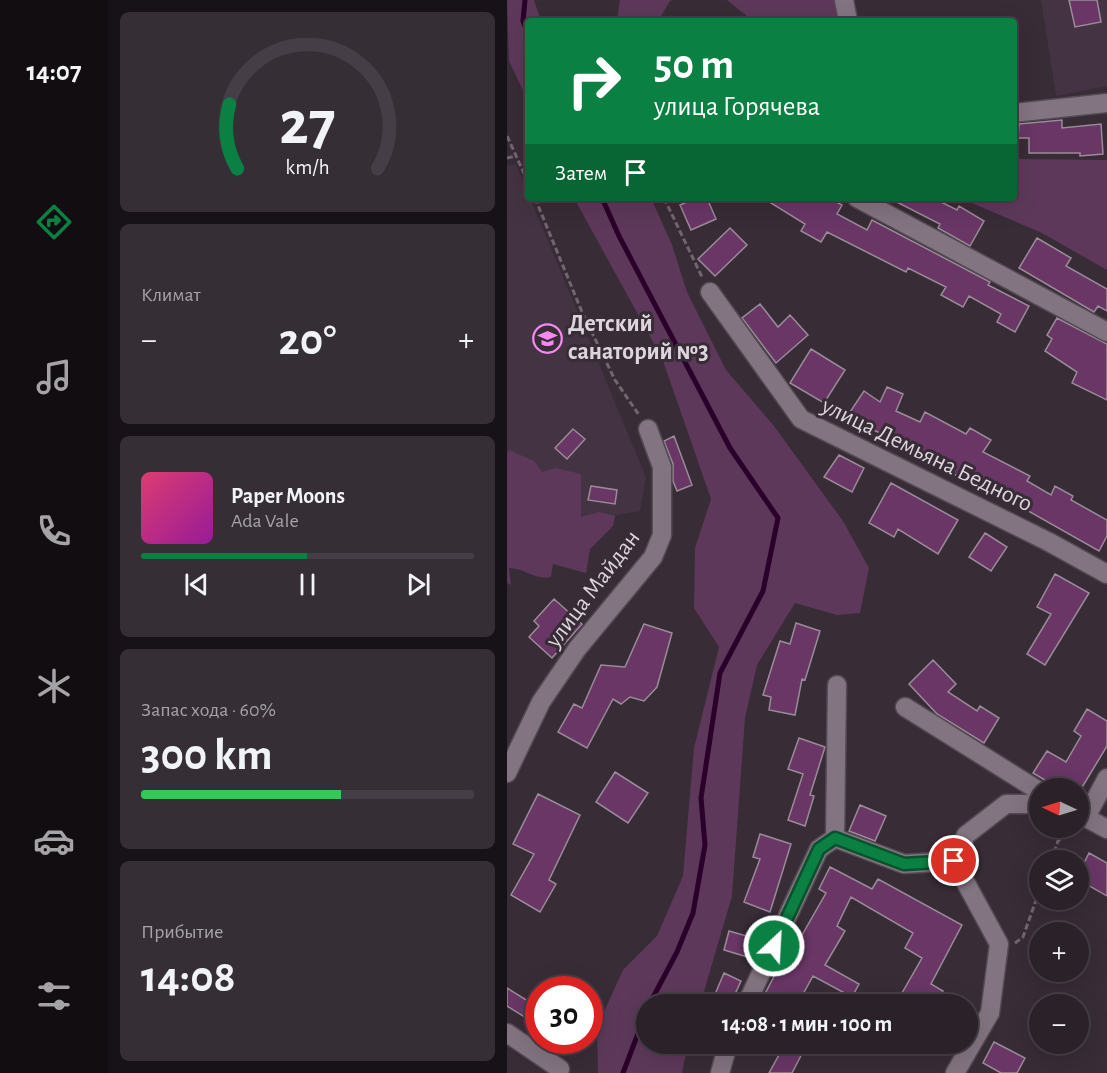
<!DOCTYPE html>
<html lang="ru">
<meta charset="utf-8">
<style>
:root{--surface:#2a2129;--page:#362e35;--text:#f1f3f6;--muted:#a5a3a8;--line:#463e46;--accent:#0b8043}
body{margin:0;font-family:"Alegreya Sans",sans-serif;background:var(--page);color:var(--text);height:100vh;display:flex;flex-direction:column;font-size:22px;white-space:nowrap}
*{box-sizing:border-box;margin:0}
p{font-size:20px;color:var(--muted)}
.icon{flex:none;width:33px;height:33px;fill:none;stroke:currentColor;stroke-width:2;stroke-linecap:round;stroke-linejoin:round}
.map{position:relative;flex:1;overflow:hidden}
.details{display:flex;flex-direction:column;gap:12px;padding:12px;background:#171217;width:399px}
.details>*{flex:none}
.hud{position:absolute;left:18px;top:18px;width:492px;height:183px;border-radius:6px;box-shadow:0 6px 24px #0002,0 0 0 2px var(--line);background:#0b8043;color:#fff;overflow:hidden}
.needle{width:39px;rotate:274deg}
.controls{position:absolute;left:522px;top:778px;display:grid;gap:12px}
.controls a{display:grid;place-items:center;width:60px;height:60px;border-radius:50%;background:var(--surface);box-shadow:0 6px 24px #0002,0 0 0 2px var(--line);font-size:30px}
.speed{position:absolute;left:18px;top:976px;display:flex;gap:12px;font-size:30px;font-weight:700;text-align:center}
.speed>*{display:grid;place-content:center;width:78px;height:78px;border-radius:50%;background:var(--surface);box-shadow:0 6px 24px #0002,0 0 0 2px var(--line);line-height:1}
.speed .limit{border:9px solid #d22;background:#fff;color:#111}
.pin{position:absolute;display:grid;place-items:center;width:51px;height:51px;color:#fff;margin:-26px;border:3px solid #fff;border-radius:50%;box-shadow:0 2px 6px #0007}
.me{position:absolute;width:66px;margin:-33px;rotate:25deg;stroke-linejoin:round;filter:drop-shadow(0 0 4px #0008)}
.turn{display:flex;align-items:center;gap:21px;height:126px;padding:0 30px;font-size:27px}
.turn .icon{width:78px;height:78px;stroke-width:2.5}
.turn b{display:block;font-size:42px;line-height:51px}
.then{display:flex;align-items:center;height:57px;padding:0 30px;background:#0003;gap:12px;font-size:22px}
.big{font-size:45px;font-weight:700;line-height:1.1}
.details .tile{flex:1;display:flex;flex-direction:column;justify-content:center;gap:9px;min-width:0;padding:0 21px;border-radius:9px;background:var(--page)}
.details .dial{align-items:center;gap:0}
.dial svg{height:156px;overflow:visible;fill:none;stroke:var(--line);stroke-width:7;stroke-linecap:round;text-anchor:middle}
.dial text{fill:var(--text);stroke:none}
.song{display:flex;align-items:center;gap:18px}
.cover{width:72px;height:72px;border-radius:9px;background:linear-gradient(135deg,hsl(340 70% 55%),hsl(300 70% 35%))}
.played{height:6px;border-radius:3px;background:linear-gradient(90deg,var(--accent) 50%,var(--line) 50%)}
.keys{display:flex;justify-content:space-around;direction:ltr}
.heat{display:flex;justify-content:space-between;align-items:center;font-size:33px;direction:ltr}
.charge{height:9px;border-radius:4px;background:linear-gradient(90deg,#34c759 60%,var(--line) 0)}
.trip{position:absolute;left:129px;top:994px;width:342px;height:60px;border-radius:30px;background:var(--surface);box-shadow:0 6px 24px #0002,0 0 0 2px var(--line);font-weight:700;line-height:60px;text-align:center}
main{display:flex;flex:1;min-height:0}
.tabs{display:flex;flex-direction:column;width:108px;justify-content:space-around;align-items:center;background:#110d10;color:var(--muted)}
.tabs .icon{width:42px;height:42px}
.tabs .active{color:var(--accent)}
.tabs b{font-size:27px;color:var(--text)}
.map>svg:first-child{display:block}
</style>
<main>
<nav class="tabs">
<b>14:07</b>
<svg class="icon active" aria-label="directions" viewBox="0 0 24 24"><path d="M12 3l9 9-9 9-9-9zM9 14v-3h6M13 9l2 2-2 2"/></svg>
<svg class="icon" aria-label="music" viewBox="0 0 24 24"><path d="M9 18V5l10-2v13"/><circle cx="6" cy="18" r="3"/><circle cx="16" cy="16" r="3"/></svg>
<svg class="icon" aria-label="phone" viewBox="0 0 24 24"><path d="M5 4h4l2 5-3 2q2 4 5 5l2-3 5 2v4C11 20 4 13 5 4z"/></svg>
<svg class="icon" aria-label="climate" viewBox="0 0 24 24"><path d="M12 3v18M4 7l16 10M4 17L20 7"/></svg>
<svg class="icon" aria-label="car" viewBox="0 0 24 24"><path d="M5 17H2v-5l4-1 3-4h7l3 4 3 1v5h-3M9 17h6M6 11h13"/><circle cx="7" cy="17" r="2"/><circle cx="17" cy="17" r="2"/></svg>
<svg class="icon" aria-label="filters" viewBox="0 0 24 24"><path d="M4 7h16M4 17h16"/><circle cx="9" cy="7" r="2"/><circle cx="15" cy="17" r="2"/></svg>
</nav>
<section class="details">
<div class="tile dial"><svg viewBox="0 0 100 80">
<path d="M14 69A42 42 0 1 1 86 69"/>
<path d="M14 69A42 42 0 0 1 10 36" stroke="#0b8043"/>
<text x="50" y="56" font-size="32" font-weight="700">27</text>
<text x="50" y="72" font-size="11">km/h</text>
</svg></div>
<div class="tile"><p>Климат</p>
<div class="heat"><a>−</a><b class="big">20°</b><a>+</a></div>
</div>
<div class="tile">
<div class="song"><i class="cover"></i><div><b>Paper Moons</b><p>Ada Vale</p></div></div>
<div class="played"></div>
<div class="keys"><svg class="icon" aria-label="previous" viewBox="0 0 24 24"><path d="M18 5L8 12l10 7zM5 5v14"/></svg><svg class="icon" aria-label="pause" viewBox="0 0 24 24"><path d="M8 5v14M16 5v14"/></svg><svg class="icon" aria-label="next" viewBox="0 0 24 24"><path d="M6 5l10 7-10 7zM19 5v14"/></svg></div>
</div>
<div class="tile"><p>Запас хода · 60%</p><b class="big">300 km</b><div class="charge"></div></div>
<div class="tile"><p>Прибытие</p><b class="big">14:08</b></div>
</section>
<div class="map">
<svg width="600" height="1073" viewBox="0 0 600 1073">
<rect width="100%" height="100%" fill="#382c37"/>
<!-- built -->
<path fill="#443342" d="M534,0H600V86L549,96Z
M9,164L139,477L133,511L0,535V166Z"/>
<!-- green -->
<path fill="#5d385a" d="M0,0H27L34,21H21V101L2,61Z
M113,0H166L163,1L151,21H110Z
M220,0H328L330,21H246Z
M507,159L600,160V270L535,233L453,198H507Z
M67,198H144L165,245L180,292L219,370L267,426L336,521L362,568L353,613L330,615L288,603L250,665L238,718L225,896L193,1005H140V1044H181L175,1073H91L90,1027L116,970L150,936L176,876L187,748L212,647L187,608L188,548L204,499L155,358Z
M2,450L27,461L35,472L49,468L74,474V517L92,512L108,516L106,526L83,549L79,573L46,564L44,577C30,581 17,568 2,568L4,585L0,583V454Z"/>
<g fill="none" stroke-linecap="round" stroke-linejoin="round">
<!-- stream -->
<path stroke="#2b002a" stroke-width="5" d="M18,0L16,21L21,34
M95,198L112,236L223,448L271,518L256,591L213,673L194,798L198,845L186,913L170,952L142,1005
M116,1073L140,1010"/>
</g>
<!-- building -->
<path fill="#693666" stroke="#9a8b98" stroke-width="1.5" d="M562,0H590L594,22L568,27Z
M555,120V128L594,124L596,154L573,156V153H522V138H511L512,124Z
M190,198H200L209,219L184,230L173,205Z
M256,198H322L335,205L330,214L360,230L365,220L483,282L481,285L522,306L508,332L490,322L494,314L462,296L456,307L434,295L439,287L401,268L399,272L320,232L314,242L294,231L298,224Z
M382,198H426L450,210L452,206L477,221L463,246L431,228L433,224Z
M223,228L240,245L208,276L191,259Z
M530,238L564,258L559,266L600,289V311L591,306L587,312L512,268Z
M253,304L271,327L283,315L301,335L269,363L235,318Z
M550,318L600,344V400L565,383L570,372L538,351L545,339L540,335Z
M304,349L338,370L317,403L283,383Z
M380,387L396,394L389,411L413,422L418,412L459,434L463,428L484,440L476,452L523,476L520,481L544,495L548,486L566,496L564,500L600,520V536L592,551L509,504L471,486L470,488L434,466L433,468L399,449L401,445L357,426L341,415L357,391L373,402Z
M66,429L78,439L60,459L48,448Z
M167,436L185,485L170,491L166,481V464L157,441Z
M332,455L357,468L345,492L317,477Z
M384,483L451,520L431,554L391,529L387,537L362,523Z
M84,486L110,490L108,504L81,500Z
M478,533L500,547L484,571L462,557Z
M548,574L582,593L538,665L520,654L544,614L530,607Z
M47,599L75,624L45,658L22,637L32,626L27,621Z
M289,623L313,631L298,680L295,679L288,715L262,710L264,697L256,695L273,641L283,644Z
M137,624L165,633L150,687L137,701L123,697L114,704L106,699L80,748L51,732L67,704L75,708L94,665L118,667Z
M426,660L449,684L441,692L470,711L473,706L492,718L477,743L430,714L402,684Z
M580,709L600,721V746L574,789H553L526,773L540,751L559,762L574,736L567,731Z
M292,738L318,747L303,795L307,796L298,826L281,820L296,774L281,769Z
M108,772L141,793L121,823L89,802Z
M31,794L73,815L42,880L49,884L33,912L4,895L27,854L6,844Z
M353,805L379,816L368,841L342,831Z
M253,834L284,844L263,912L237,902L253,859L246,857Z
M582,853L600,863V896L572,880V873Z
M323,867L365,889L371,879L455,925L424,984L436,991L428,1005H400L391,1000L415,958L398,948L406,933L344,897L330,926L338,931L318,965L352,984L345,997L306,976L290,1005H252L283,946L287,949L319,893L312,889Z
M222,931L250,939L244,958L217,950Z
M217,973L234,981L223,1005L206,999Z
M0,988L32,1008V1026L0,1006Z
M487,1042L518,1058L510,1073H494L476,1063Z
M278,1044H300L285,1073H262Z"/>
<g fill="none" stroke-linecap="round" stroke-linejoin="round">
<defs>
<path id="street" d="M337,0L341,21
M507,113L600,103
M350,198L600,332
M203,292L294,419L542,542L600,574
M398,707L532,791
M0,773L34,702L70,649L146,557L155,535V467L141,429
M572,814L600,829
M579,817L600,778
M328,838L330,685
M239,1005L312,849L328,838L397,864L447,861
M0,1033L53,1069
M213,1073L221,1044
M448,1073L483,1013L492,944L447,861L459,835L499,804H532"/>
</defs>
<!-- street casing -->
<use href="#street" stroke="#544a53" stroke-width="21"/>
<!-- path -->
<path stroke="#716670" stroke-width="3" stroke-dasharray="6 3" stroke-linecap="butt" d="M0,136L21,182
M0,158L9,156
M28,198L75,312L108,380L132,415
M157,198L195,277
M544,861L551,841L565,829
M508,943L516,937L532,892"/>
<!-- street -->
<use href="#street" stroke="#827480" stroke-width="18"/>
</g>
<g fill="none" stroke-linecap="round" stroke-linejoin="round">
<defs>
<path id="route" d="M267,946L312,849L328,838L397,864L447,861"/>
</defs>
<!-- route casing -->
<use href="#route" stroke="#07532c" stroke-width="15"/>
<!-- route -->
<use href="#route" stroke="#0b8043" stroke-width="10"/>
</g>
<!-- icons -->
<defs>
<symbol id="school-ring" viewBox="-11 -11 22 22"><circle r="9.5" fill="#382c37" stroke="#f589ef" stroke-width="1.5"/><path d="M0-5L7-2L0 1L-7-2ZM-4 1L0 2.5L4 1V4Q0 6-4 4Z" fill="#f589ef"/></symbol>
</defs>
<g fill-rule="evenodd">
<use href="#school-ring" x="24" y="322" width="33" height="33"/>
</g>
<g text-anchor="middle" dominant-baseline="central" stroke-width="6" stroke-linejoin="round" paint-order="stroke">
<!-- poi labels -->
<g font-size="24" font-weight="bold" fill="#ddd5dc" stroke="#382c37" text-anchor="start">
<text x="61" y="324">Детский<tspan x="61" dy="28">санаторий №3</tspan></text>
</g>
<!-- street labels -->
<g font-size="24" fill="#ddd5dc" stroke="#382c37">
<text transform="translate(420 455) rotate(26)">улица Демьяна Бедного</text>
<text transform="translate(86 589) rotate(-53)">улица Майдан</text>
</g>
</g>
</svg>
<div class="controls">
<a><svg class="needle" viewBox="-14 -14 28 28"><path d="M0-13l5 13h-10z" fill="#e53935"/><path d="M0 13l5-13h-10z" fill="#a5a3a8"/></svg></a>
<a><svg class="icon" aria-label="layers" viewBox="0 0 24 24"><path d="M12 4l9 5-9 5-9-5zM3 14l9 5 9-5"/></svg></a>
<a>+</a>
<a>−</a>
</div>
<div class="speed"><div class="limit">30</div></div>
<div class="pin" style="left:447px;top:861px;background:#d93025"><svg class="icon" aria-label="arrive" viewBox="0 0 24 24"><path d="M6 21V4h12l-3 4 3 4H6"/></svg></div>
<svg class="me" style="left:267px;top:946px" viewBox="-20 -20 40 40"><circle r="17" fill="#0b8043" stroke="#fff" stroke-width="3"/><path d="M0-11L8 9 0 5-8 9z" fill="#fff"/></svg>
<div class="trip">14:08 · 1 мин · 100 m</div>
<div class="hud">
<div class="turn"><svg class="icon" aria-label="right" viewBox="0 0 24 24"><path d="M7 20v-9h11M14 6l5 5-5 5"/></svg><div><b>50 m</b>улица Горячева</div></div>
<div class="then">Затем<svg class="icon" aria-label="arrive" viewBox="0 0 24 24"><path d="M6 21V4h12l-3 4 3 4H6"/></svg></div>
</div>
</div>
</main>
